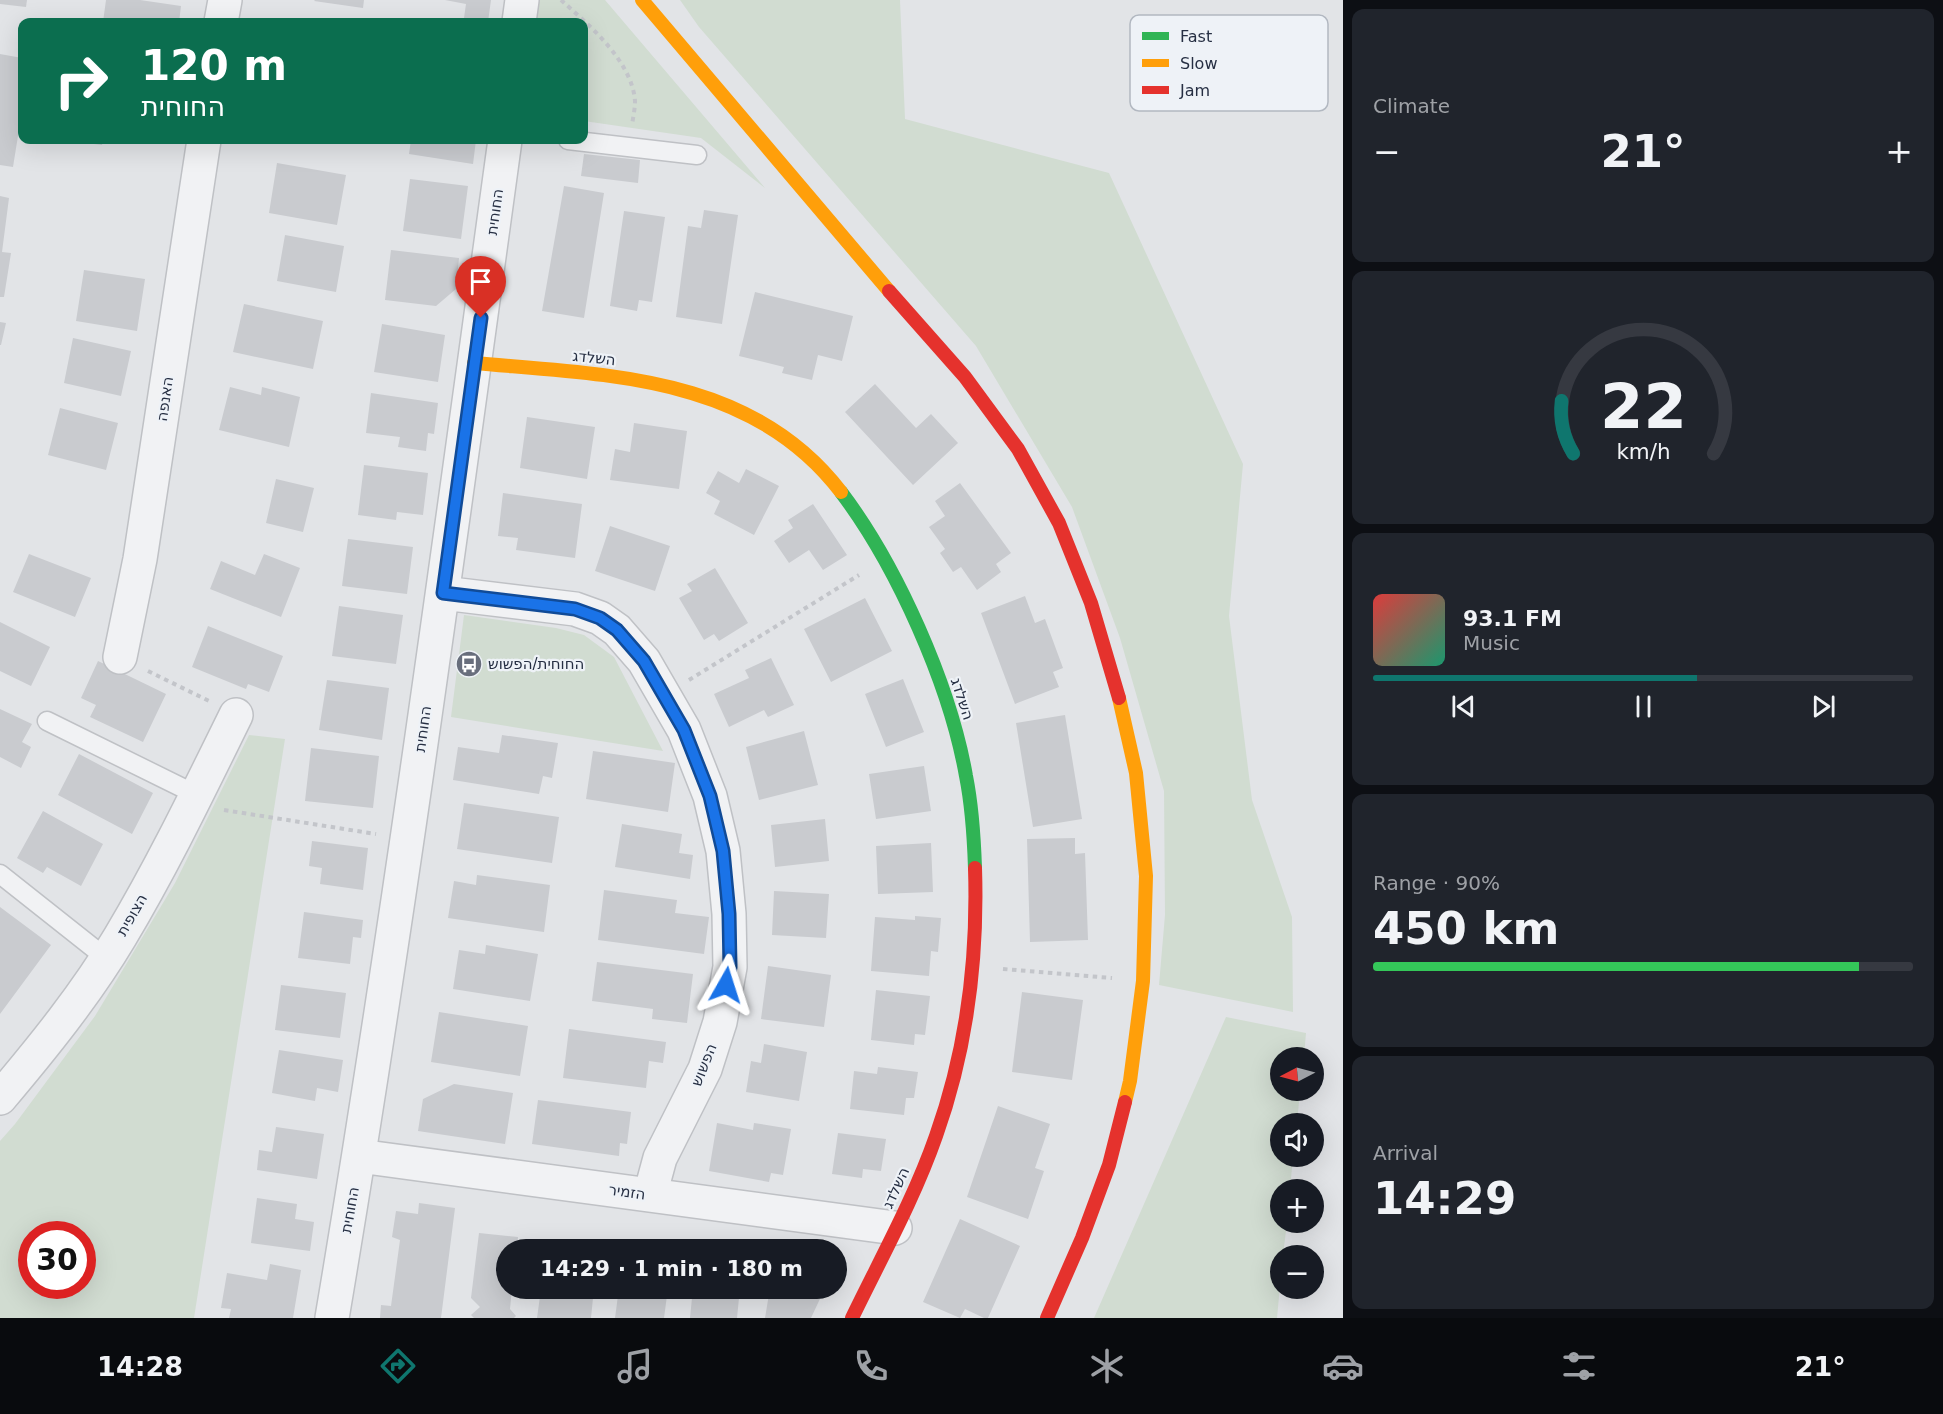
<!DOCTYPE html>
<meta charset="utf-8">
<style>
:root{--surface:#171b24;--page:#20242c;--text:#f1f3f6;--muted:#9ea1a6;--line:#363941;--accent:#0f766e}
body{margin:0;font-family:"DejaVu Sans",Heebo,sans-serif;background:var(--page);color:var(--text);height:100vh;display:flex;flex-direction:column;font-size:22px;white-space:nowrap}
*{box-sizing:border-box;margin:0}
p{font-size:20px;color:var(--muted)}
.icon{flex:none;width:33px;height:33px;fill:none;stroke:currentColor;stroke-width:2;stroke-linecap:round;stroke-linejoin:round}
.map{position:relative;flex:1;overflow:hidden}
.side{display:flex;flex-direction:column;gap:9px;padding:9px;background:#0d0f14;width:600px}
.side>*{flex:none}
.banner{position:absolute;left:18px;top:18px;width:570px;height:126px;border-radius:12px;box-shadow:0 6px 24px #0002;background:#0b6e4f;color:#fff;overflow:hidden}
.needle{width:39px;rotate:264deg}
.buttons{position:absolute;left:1270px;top:1047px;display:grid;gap:12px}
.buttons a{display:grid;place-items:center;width:54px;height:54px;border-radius:50%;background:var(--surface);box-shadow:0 6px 24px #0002;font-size:30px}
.speed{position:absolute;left:18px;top:1221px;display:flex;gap:12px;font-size:30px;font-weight:700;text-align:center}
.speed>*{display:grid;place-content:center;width:78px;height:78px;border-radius:50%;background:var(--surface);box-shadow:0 6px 24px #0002;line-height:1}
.speed .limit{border:9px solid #d22;background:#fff;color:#111}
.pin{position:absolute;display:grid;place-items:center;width:51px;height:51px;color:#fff;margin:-62px -26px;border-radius:50% 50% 50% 0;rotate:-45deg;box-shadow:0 0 6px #0007}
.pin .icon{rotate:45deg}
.me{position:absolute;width:66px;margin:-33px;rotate:6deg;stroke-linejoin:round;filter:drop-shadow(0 0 4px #0008)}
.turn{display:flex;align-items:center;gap:21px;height:126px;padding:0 24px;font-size:27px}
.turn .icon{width:78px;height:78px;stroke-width:2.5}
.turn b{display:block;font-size:42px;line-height:51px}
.big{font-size:45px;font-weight:700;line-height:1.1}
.side .tile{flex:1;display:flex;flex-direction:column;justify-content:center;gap:9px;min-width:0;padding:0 21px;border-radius:12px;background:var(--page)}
.side .dial{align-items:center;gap:0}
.dial svg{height:156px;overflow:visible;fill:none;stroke:var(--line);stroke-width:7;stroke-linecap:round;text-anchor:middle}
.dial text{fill:var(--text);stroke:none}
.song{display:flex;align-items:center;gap:18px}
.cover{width:72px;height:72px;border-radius:9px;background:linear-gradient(135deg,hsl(0 70% 55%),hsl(160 70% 35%))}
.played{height:6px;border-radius:3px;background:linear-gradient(90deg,var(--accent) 60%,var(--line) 60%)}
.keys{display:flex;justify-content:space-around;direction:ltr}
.heat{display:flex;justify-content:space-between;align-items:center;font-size:33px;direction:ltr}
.charge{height:9px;border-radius:4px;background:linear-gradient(90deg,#34c759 90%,var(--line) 0)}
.trip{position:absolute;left:496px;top:1239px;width:351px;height:60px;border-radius:30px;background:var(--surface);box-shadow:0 6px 24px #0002;font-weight:700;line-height:60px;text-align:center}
.menu{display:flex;height:96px;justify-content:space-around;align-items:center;background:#090b0e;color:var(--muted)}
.menu .icon{width:42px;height:42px}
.menu .on{color:var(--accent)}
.menu b{font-size:27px;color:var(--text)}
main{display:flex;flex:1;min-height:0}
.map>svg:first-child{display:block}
</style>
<main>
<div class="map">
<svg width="1343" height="1318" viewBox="0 0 1343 1318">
<rect width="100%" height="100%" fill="#e2e4e7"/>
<!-- green -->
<path fill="#d1dcd1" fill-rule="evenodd" d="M527,0H605L765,188L701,138L584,121V22H527Z
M680,0H900L905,119L1109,173L1243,464L1229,616L1252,800L1292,917L1293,1012L1159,985L1165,915L1164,791L1120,638L1072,507L976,346L699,27Z
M464,615L556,628L584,635L614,657L663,751L451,717Z
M249,735L285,739L194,1318H0V1141L15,1124L95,1016L175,883ZM82,1234V1286H32V1234Z
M1226,1017L1306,1033L1304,1057L1281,1058V1090L1300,1091L1297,1123L1281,1124V1156L1293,1157L1290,1189L1281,1190V1222L1287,1223L1283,1255L1281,1256V1275L1277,1318H1094Z"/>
<!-- building -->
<path fill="#c9cbcf" d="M0,0H27L26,7L0,4Z
M106,0H140L181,6L179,22H103Z
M315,0H364L363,8L314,1Z
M445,0H491L488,22L464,18L466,4Z
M0,54L22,58V111L13,167L0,165Z
M70,140H103L102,145L70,141Z
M411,140H476L473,164L409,154Z
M584,154L640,160L638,183L581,176Z
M277,163L346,175L337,225L269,213Z
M410,179L468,186L461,239L403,231Z
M564,186L604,193L584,318L542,311Z
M0,196L9,198L2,252L11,253L4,297H0Z
M704,210L738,215L722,324L676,317L688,226L701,228Z
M624,211L665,217L652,302L639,300L637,311L610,306Z
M285,235L344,246L336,292L277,281Z
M391,250L459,258L456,289L436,306L385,300Z
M84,270L145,279L137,331L76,321Z
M755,292L853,316L842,361L818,355L812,380L782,373L784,367L739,356Z
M244,304L323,321L313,369L233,352Z
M0,322L6,323L1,345H0Z
M382,324L445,335L438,382L374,372Z
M73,338L131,351L121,396L64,383Z
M875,384L916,428L931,414L958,443L913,485L845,412Z
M230,387L261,395L262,387L300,397L289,447L219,430Z
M371,393L438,403L434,434L428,433L426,451L398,447L400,437L366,433Z
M60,408L118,423L106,470L48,455Z
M527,417L595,427L587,479L520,468Z
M634,423L687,431L679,489L610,480L615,449L630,452Z
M364,465L428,473L423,515L397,512L396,520L358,515Z
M746,469L779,486L754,535L714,514L720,501L706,493L718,471L739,483Z
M276,479L314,488L303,532L266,523Z
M960,483L1011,553L996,564L1001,572L977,590L961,567L953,572L940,553L945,549L929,527L945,516L935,501Z
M503,493L582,504L575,558L516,550L518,538L498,536Z
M813,504L847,555L823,570L809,550L789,563L774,541L793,528L788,520Z
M610,526L670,546L655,591L595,571Z
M348,539L413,547L407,594L342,586Z
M29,554L91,578L75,617L13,592Z
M264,554L300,568L281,617L210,589L221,561L255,575Z
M715,568L748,623L719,641L714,634L704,640L679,598L692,591L687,584Z
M1025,596L1035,623L1045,619L1063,668L1053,672L1059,687L1015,704L981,613Z
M865,598L892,651L831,682L804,629Z
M339,606L403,615L396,664L332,656Z
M0,622L50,647L31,686L0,671Z
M208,626L283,656L269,692L248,684L246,689L192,667Z
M771,658L794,705L768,717L764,710L729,727L714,694L749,678L745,670Z
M98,661L166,694L143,742L90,717L96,705L81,698Z
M903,679L924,732L886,747L865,694Z
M327,680L389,688L382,740L319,730Z
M0,709L32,724L22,742L31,747L21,768L0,757Z
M1065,715L1082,819L1033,827L1016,723Z
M804,731L818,785L759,800L746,747Z
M502,735L558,743L552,778L543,776L539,794L453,780L458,747L499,753Z
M311,748L379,756L373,808L305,801Z
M593,751L675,763L668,812L586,799Z
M79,754L153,793L132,834L58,795Z
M924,766L931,811L876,819L869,774Z
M464,803L559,817L552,863L457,849Z
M43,811L103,844L81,886L47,867L43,873L17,858Z
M825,819L829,861L775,867L771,825Z
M622,824L682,834L679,853L693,855L690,879L615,867Z
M1075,838V854L1085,853L1088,940L1030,942L1027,839Z
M312,841L368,848L363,890L320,884L322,868L309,866Z
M931,843L933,892L878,894L876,846Z
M477,875L550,885L544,932L448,918L454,881L476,885Z
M604,890L677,900L675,913L709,917L704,954L598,940Z
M774,891L829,894L826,938L772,935Z
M0,907L51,945L0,1014Z
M304,912L363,920L361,938L353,937L350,964L298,958Z
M915,916L941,918L938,952L931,951L929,976L871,971L875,917L915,920Z
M486,945L538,954L530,1001L453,989L459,950L485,954Z
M597,962L693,974L687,1023L652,1019L653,1009L592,1001Z
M768,966L831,975L824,1027L761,1019Z
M281,985L346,993L340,1038L275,1030Z
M876,990L930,996L925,1035L915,1034L914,1045L871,1040Z
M1022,992L1083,1000L1072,1080L1012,1072Z
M439,1012L528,1026L520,1076L431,1062Z
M569,1029L666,1042L663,1063L649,1061L646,1088L563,1078Z
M764,1044L807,1052L799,1101L746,1092L751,1061L761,1063Z
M279,1050L343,1060L338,1092L317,1088L315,1101L272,1093Z
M878,1067L918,1072L914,1098H906L904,1115L850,1109L854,1071L877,1074Z
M454,1084L513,1093L505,1144L418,1131L423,1099Z
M538,1100L631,1112L627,1144L620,1143L619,1156L532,1144Z
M998,1106L1050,1124L1035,1168L1044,1171L1028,1219L967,1197Z
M717,1123L753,1130L754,1123L791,1129L783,1175L771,1173L769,1182L709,1171Z
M276,1127L324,1134L317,1179L257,1170L259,1150L272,1152Z
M838,1133L886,1139L881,1171L863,1169L862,1178L832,1174Z
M257,1198L297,1204L295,1219L314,1222L310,1251L251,1243Z
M419,1203L455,1208L441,1318H380L381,1305L391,1306L400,1240L392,1237L396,1211L418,1214Z
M960,1219L1020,1246L988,1318H984L965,1309L960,1318L923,1302Z
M479,1233L518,1237L517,1250H507V1288H512L510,1309L516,1316L514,1318H474L471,1315L480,1307L471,1298Z
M567,1239L600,1242L599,1250H566Z
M625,1243L660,1248V1250H624Z
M776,1245L796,1248V1250H776Z
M698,1246L712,1248V1250H697Z
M270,1264L301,1270L293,1318H229L231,1309L221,1308L227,1273L267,1280Z
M562,1288H594L591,1318H537L541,1289L561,1291Z
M619,1288H668L664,1318H615Z
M693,1288H740L737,1318H690Z
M770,1288H825L811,1318H765Z"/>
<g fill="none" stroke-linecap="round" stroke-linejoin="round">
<defs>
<path id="lane" d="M568,140L697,155
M47,721L197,795
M0,874L106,958"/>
<path id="street" d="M221,22L225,0
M519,22L522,0
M443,593L575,609L600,618L617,630L644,661L684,730L710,796L723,851L729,914L730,967L720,1022L705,1069L660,1158L650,1195
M120,657L140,559L204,140
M0,1098C43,1047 86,994 120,937C163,865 199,790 236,715
M359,1156L895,1228
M332,1318C398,926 451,533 505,140"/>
</defs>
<!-- lane casing -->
<use href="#lane" stroke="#bfc1c5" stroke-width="21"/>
<!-- street casing -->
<use href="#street" stroke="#bfc1c5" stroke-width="36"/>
<!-- path -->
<path stroke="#c3c5ca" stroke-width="4" stroke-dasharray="4.5 4.5" stroke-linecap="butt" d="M561,0C589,25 632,61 635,101C635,109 633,118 632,125
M148,671L209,701
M689,680L859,575
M224,810L376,834
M1003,969L1112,978"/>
<!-- lane -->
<use href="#lane" stroke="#f1f2f4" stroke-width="18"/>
<!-- street -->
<use href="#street" stroke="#f1f2f4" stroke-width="33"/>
<!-- fast -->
<path stroke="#30b455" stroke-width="14" d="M841,492C897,566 950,685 966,776C972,806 974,838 975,868"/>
<!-- slow -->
<path stroke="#ff9f0a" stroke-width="14" d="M642,0L889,291
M474,363C607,375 752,375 841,492
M1119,698L1136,773L1146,876L1143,981L1130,1081L1125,1102"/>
<!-- jam -->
<path stroke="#e5322d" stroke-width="14" d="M889,291L965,377L1018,449L1059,523L1091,603L1119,698
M852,1318C881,1258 914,1199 936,1136C967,1049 978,960 975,868
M1047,1318L1082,1238L1109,1165L1125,1102"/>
</g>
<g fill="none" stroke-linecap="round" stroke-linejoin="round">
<defs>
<path id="route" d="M481,318L443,593L575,609L600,618L617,630L644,661L684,730L710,796L723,851L729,914L730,967L726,985"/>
</defs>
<!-- route casing -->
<use href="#route" stroke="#114b97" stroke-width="15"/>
<!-- route -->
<use href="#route" stroke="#1a73e8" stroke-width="10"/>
</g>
<!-- icons -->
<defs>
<symbol id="bus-disc" viewBox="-11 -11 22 22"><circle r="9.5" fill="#686e7c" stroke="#eef2f7"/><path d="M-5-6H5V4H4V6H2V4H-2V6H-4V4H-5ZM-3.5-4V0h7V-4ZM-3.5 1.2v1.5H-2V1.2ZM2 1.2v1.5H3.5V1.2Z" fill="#fff"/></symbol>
</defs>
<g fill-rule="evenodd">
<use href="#bus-disc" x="454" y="649" width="30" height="30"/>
</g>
<g text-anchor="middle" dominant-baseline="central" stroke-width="4.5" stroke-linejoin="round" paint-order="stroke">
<!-- street labels -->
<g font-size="15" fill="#262f43" stroke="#eef2f7">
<text transform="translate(495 212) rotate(-82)">החוחית</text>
<text transform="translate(594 358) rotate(6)">השלדג</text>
<text transform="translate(165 399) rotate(-82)">האנפה</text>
<text transform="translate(962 699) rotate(72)">השלדג</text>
<text transform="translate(423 729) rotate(-82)">החוחית</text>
<text transform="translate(132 915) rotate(-60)">הצופית</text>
<text transform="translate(704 1065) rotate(-68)">הפשוש</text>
<text transform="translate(896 1188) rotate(-65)">השלדג</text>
<text transform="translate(627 1192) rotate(8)">הזמיר</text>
<text transform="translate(350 1210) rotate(-80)">החוחית</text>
</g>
<!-- poi labels -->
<g font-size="15" fill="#262f43" stroke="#eef2f7" text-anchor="start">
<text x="488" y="664">החוחית/הפשוש</text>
</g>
</g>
<!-- legend -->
<rect x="1130" y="15" width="198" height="96" rx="9" fill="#eef2f7" stroke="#b2b8c1" stroke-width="1.5"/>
<rect x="1142" y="32" width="27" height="8" fill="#30b455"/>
<rect x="1142" y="59" width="27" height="8" fill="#ff9f0a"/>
<rect x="1142" y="86" width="27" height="8" fill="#e5322d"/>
<g font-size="16" fill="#262f43">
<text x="1180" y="42">Fast</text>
<text x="1180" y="69">Slow</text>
<text x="1180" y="96">Jam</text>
</g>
</svg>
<div class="buttons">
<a><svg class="needle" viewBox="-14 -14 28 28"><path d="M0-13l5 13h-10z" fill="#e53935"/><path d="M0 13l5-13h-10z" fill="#9ea1a6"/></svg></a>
<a><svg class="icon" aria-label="sound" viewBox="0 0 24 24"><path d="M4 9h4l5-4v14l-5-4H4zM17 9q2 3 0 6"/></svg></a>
<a>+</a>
<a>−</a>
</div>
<div class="speed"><div class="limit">30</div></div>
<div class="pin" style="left:481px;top:318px;background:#d93025"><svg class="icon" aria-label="arrive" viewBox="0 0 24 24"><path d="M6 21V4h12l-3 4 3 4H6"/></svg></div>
<svg class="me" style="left:726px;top:985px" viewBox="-20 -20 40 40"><path d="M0-17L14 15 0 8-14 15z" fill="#1a73e8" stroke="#fff" stroke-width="4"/></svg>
<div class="trip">14:29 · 1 min · 180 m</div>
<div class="banner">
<div class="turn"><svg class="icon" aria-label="right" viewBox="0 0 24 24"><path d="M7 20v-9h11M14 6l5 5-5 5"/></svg><div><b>120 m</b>החוחית</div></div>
</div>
</div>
<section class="side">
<div class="tile"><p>Climate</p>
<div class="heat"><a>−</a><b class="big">21°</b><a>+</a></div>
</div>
<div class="tile dial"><svg viewBox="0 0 100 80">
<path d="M14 69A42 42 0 1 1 86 69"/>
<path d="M14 69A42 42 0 0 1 8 42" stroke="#0f766e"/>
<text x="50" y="56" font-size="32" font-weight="700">22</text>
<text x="50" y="72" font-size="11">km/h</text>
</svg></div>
<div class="tile">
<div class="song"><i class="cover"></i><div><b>93.1 FM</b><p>Music</p></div></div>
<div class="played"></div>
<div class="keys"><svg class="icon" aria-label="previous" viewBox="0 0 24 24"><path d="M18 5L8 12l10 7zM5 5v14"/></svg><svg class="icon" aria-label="pause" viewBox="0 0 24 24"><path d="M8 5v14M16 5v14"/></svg><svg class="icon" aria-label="next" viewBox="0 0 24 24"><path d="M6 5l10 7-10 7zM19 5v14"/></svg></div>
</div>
<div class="tile"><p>Range · 90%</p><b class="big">450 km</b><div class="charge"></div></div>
<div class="tile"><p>Arrival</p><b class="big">14:29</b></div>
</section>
</main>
<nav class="menu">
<b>14:28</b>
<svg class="icon on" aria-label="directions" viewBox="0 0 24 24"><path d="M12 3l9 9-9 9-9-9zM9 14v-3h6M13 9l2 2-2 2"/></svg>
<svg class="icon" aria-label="music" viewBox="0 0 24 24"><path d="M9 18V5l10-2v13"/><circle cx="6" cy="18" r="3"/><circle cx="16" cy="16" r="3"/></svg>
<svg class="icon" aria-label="phone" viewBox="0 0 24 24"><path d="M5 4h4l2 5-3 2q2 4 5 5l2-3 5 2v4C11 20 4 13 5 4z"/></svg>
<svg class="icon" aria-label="climate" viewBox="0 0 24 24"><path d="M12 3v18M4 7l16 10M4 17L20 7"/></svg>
<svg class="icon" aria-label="car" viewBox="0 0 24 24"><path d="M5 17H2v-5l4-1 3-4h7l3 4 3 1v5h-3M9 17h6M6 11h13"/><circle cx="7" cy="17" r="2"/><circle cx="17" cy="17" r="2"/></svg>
<svg class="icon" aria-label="filters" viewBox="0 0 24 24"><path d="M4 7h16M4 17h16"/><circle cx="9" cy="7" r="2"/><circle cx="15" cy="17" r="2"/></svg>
<b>21°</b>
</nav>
